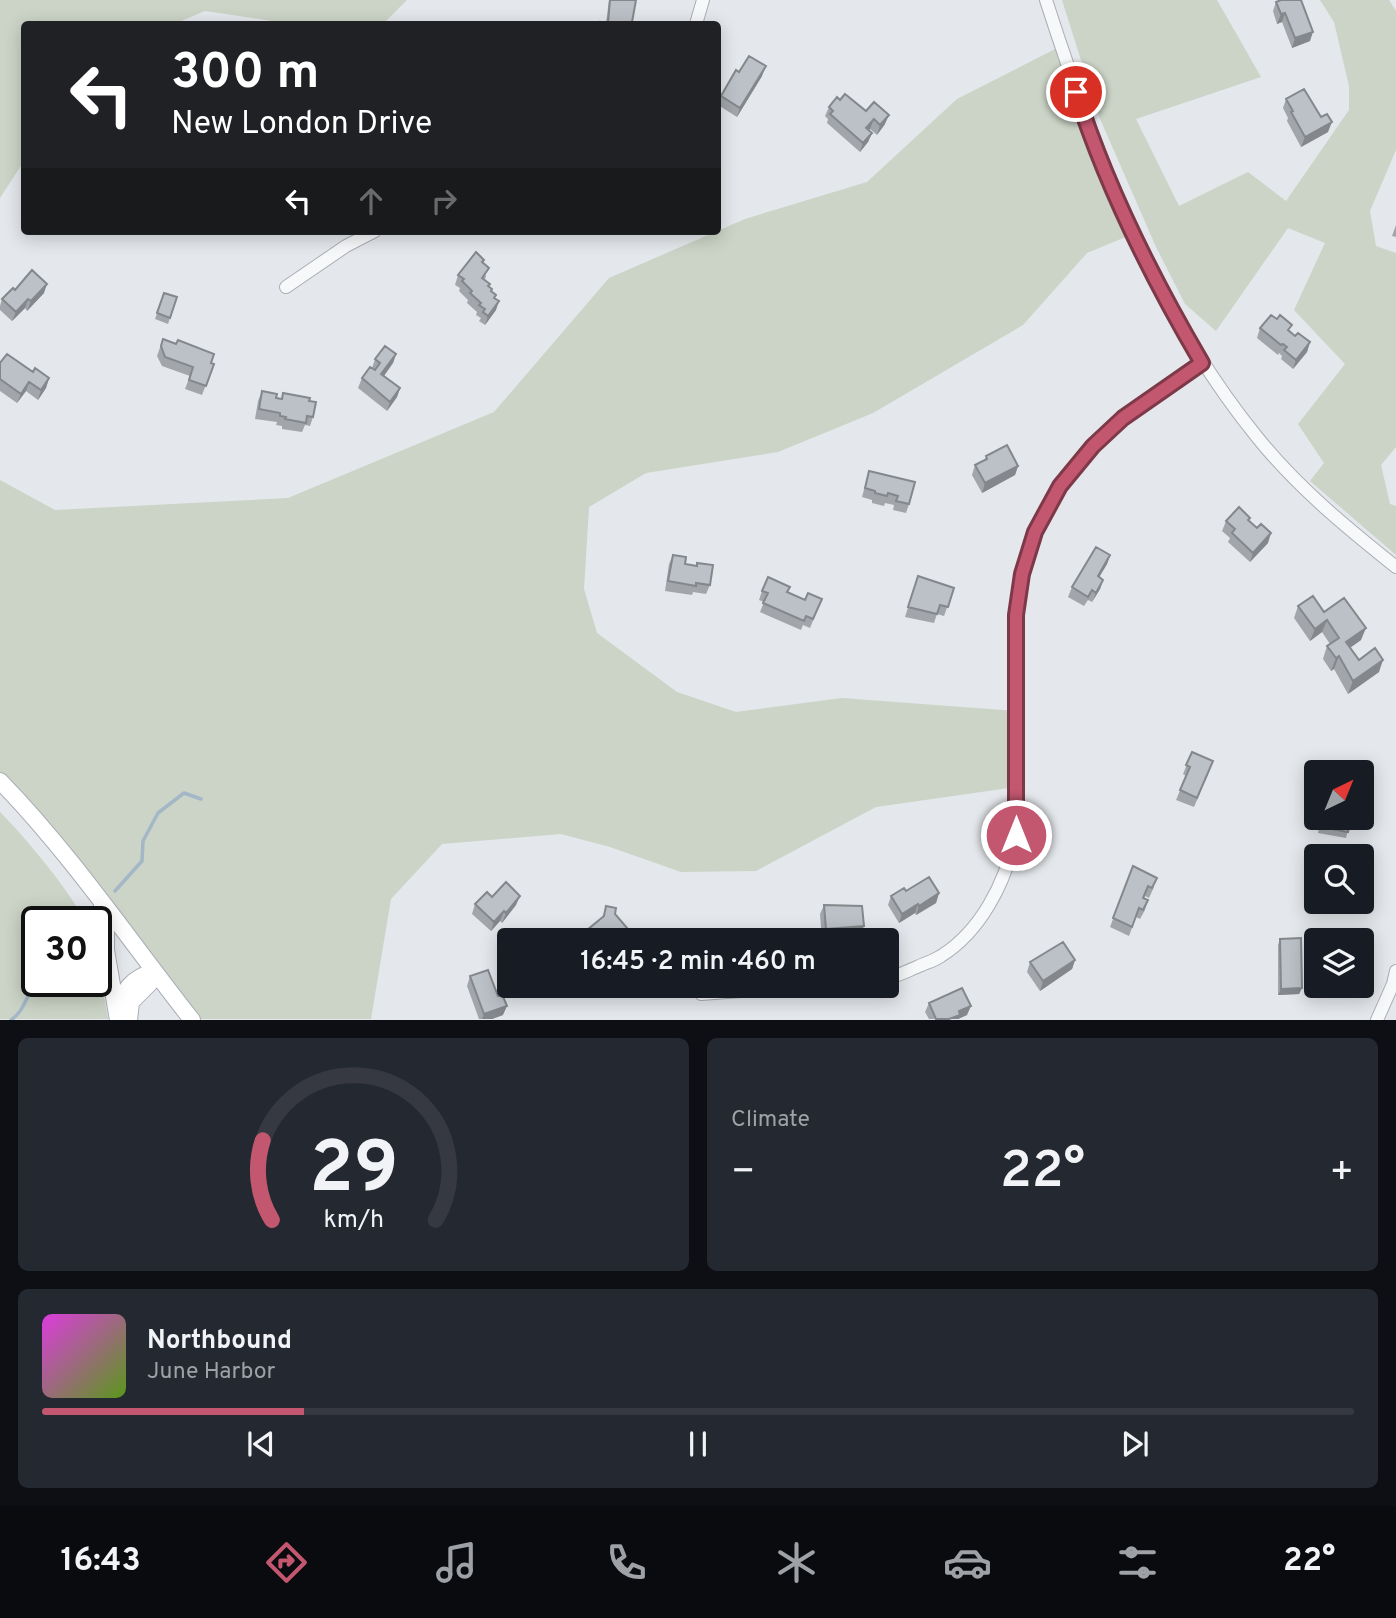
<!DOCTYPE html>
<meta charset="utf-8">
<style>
:root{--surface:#171b24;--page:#242831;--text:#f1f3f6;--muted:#9ea1a6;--line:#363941;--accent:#c2576f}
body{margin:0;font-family:Overpass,sans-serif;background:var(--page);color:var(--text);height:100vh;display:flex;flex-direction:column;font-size:26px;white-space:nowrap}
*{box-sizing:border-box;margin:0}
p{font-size:23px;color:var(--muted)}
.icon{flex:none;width:38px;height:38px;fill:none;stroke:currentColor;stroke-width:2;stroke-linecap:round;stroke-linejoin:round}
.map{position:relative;height:1020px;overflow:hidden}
.side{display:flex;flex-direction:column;gap:18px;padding:18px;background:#0d0f14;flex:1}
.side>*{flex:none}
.guide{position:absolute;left:21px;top:21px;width:700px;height:214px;border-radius:7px;box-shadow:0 4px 18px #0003;background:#202124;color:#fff;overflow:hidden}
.needle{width:46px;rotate:43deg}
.tools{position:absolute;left:1304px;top:760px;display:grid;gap:14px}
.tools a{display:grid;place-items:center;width:70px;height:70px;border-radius:7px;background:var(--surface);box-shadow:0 4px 18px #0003;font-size:35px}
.speed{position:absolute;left:21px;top:906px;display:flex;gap:14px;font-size:35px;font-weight:700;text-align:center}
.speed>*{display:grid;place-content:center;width:91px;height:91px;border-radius:50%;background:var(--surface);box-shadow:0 4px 18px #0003;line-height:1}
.speed .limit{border:4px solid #111;border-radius:10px;background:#fff;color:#111}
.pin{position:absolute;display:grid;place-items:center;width:60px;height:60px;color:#fff;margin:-30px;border:4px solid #fff;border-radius:50%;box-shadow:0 2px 7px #0007}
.me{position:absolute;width:77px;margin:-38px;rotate:0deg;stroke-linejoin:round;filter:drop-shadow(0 0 5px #0008)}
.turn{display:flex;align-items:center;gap:24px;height:147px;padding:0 35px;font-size:32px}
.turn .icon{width:91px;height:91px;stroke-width:2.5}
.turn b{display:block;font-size:49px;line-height:60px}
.lanes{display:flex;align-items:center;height:66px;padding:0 35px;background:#0003;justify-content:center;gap:35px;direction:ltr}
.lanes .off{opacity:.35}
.big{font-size:52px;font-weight:600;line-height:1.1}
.side .widget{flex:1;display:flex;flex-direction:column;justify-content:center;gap:10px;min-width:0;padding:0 24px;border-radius:10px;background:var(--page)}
.side .dial{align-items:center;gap:0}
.dial svg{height:182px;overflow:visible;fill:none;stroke:var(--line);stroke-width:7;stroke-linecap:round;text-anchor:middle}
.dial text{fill:var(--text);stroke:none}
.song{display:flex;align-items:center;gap:21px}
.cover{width:84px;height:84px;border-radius:10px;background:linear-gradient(135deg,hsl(300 70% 55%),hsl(90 70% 35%))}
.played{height:7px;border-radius:4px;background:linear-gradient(90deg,var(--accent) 20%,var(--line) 20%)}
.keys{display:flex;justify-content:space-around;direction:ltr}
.heat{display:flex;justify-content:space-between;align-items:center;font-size:38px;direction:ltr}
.side .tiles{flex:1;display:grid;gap:18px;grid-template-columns:1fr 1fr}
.widget:last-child{grid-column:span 2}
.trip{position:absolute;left:497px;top:928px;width:402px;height:70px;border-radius:7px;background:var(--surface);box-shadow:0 4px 18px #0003;font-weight:600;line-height:70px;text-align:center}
.dock{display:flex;height:112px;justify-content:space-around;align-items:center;background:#090b0e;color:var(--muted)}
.dock .icon{width:49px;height:49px}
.dock .on{color:var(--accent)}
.dock b{font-size:32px;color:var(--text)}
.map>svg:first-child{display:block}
</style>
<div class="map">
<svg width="1396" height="1020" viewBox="0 0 1396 1020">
<rect width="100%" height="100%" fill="#e4e7eb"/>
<!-- green -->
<path fill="#cbd4c6" d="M0,0H407L383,24H292L205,11L174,24H24V161L0,198Z
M1062,0H1217L1261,77L1136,119L1179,206L1248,172L1286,201L1349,110V86L1334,22L1320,0H1389L1396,11V150L1370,211L1376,246L1396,253V447L1381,465L1390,504L1396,506V555L1310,481L1324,463L1298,424L1345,364L1294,310L1325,243L1288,228L1216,331L1185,304L1156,247L1098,114Z
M1061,46L1133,234L1087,253L1023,325L873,413L778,452L646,473L589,507L584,589L597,633L677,692L736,712L842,698L1016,711V787L876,807L756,871L681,872L610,847L561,834L442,844L391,899L371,1019H192L0,781V480L55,510L288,498L494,412L609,278L745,219L867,182L957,99Z
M0,812C25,837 71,892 85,922H37V982H96V949L108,1019H0Z"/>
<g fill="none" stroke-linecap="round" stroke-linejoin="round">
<!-- stream -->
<path stroke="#a3b7c7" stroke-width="3.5" d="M115,891L142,861L143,841L158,813L184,793L201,799
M11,1020C28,1008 25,991 40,982"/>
<defs>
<path id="minor" d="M1046,0C1096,155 1153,309 1257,437C1297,487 1346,527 1396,567
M696,24L703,0
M286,287L346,246L375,231
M887,978C898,976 907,971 917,967C925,963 934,961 941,956C981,931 1005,883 1015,838C1019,817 1016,791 1016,769C1016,691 1007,609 1035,534C1064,454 1136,409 1202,363
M701,994L819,985
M1377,1020L1393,984L1396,971"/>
<path id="secondary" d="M0,781C71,854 129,940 192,1020
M102,906L106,919V950L118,1020
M118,1013C121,991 133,976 155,972
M129,1020L131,1002L150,983L155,972"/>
</defs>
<!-- minor casing -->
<use href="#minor" stroke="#aaaeb5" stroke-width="14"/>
<!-- secondary casing -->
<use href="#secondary" stroke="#aaaeb5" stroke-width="18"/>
<!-- minor -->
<use href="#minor" stroke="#f7f8f9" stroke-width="12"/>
<!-- secondary -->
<use href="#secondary" stroke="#fff" stroke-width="16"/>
</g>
<!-- wall -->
<path fill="#a2a6ab" d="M609,0H636L632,22L606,23Z
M1276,2L1310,41L1292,48L1282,22L1277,24L1273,11Z
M739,72L762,76L737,117L718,105L721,96Z
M1286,99L1328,132L1301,147L1287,121L1288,118L1283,108Z
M829,107L866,111L885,124L877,135L870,129L869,130L872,133L868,142L860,152L827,123L828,119L825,116Z
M1396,225V237L1392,236Z
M484,260L483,263L486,277L484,280L491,291L496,295L495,298L496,310L485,325L479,321L481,318L476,315L477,312L467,303L468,300L459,291L460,288L455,285L458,275Z
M15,290L44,293L27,311L25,308L12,321L0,310V306L2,299Z
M164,293L177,297L168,324L155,319Z
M1260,328L1289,331L1295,336L1310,342L1307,352L1293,369L1281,359L1282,356L1279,353L1278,355L1257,338Z
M163,339L214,364L202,395L185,389L190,376L162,366L157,356Z
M396,354L393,363L384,376L400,388L397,397L387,411L358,388L362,378L372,368L375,359Z
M0,363L33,372L49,378L46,388L38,400L26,391L17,403L0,391Z
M262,391L276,398L281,399L283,393L309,401L313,417L310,426L305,425L302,432L282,429V426L276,425L277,422L255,419L258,401Z
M986,456L1018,466L1015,475L982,493L972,475L975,465L985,460Z
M869,471L909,504L906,513L893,510L894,505L885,503L884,506L872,503V500L862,497Z
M1226,521H1249L1268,543L1250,562L1228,542L1230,538L1222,531Z
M673,555L710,585L706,594L693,592L692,595L665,591L669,564Z
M1110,555L1107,564L1099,577L1103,580L1100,589L1092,602L1088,600L1084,606L1068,597L1072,587Z
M918,576L954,588L944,616L937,614L934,623L905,617Z
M762,591L788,593L805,600L822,599L810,628L803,625L801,630L760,612L764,602L759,600Z
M1298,606L1324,612L1361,640L1350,648L1359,660L1379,672L1348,694L1334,669L1331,671L1323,659L1327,646L1330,644L1322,632L1310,641L1294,618Z
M1192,752L1210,770L1194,807L1176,800L1186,776L1183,774Z
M1321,817H1351L1346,838L1318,833Z
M1133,866L1154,887L1149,898L1145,896L1144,898L1148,900L1145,910L1140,919L1136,917L1129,936L1110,927Z
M906,891L939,893L936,903L916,915L915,913L899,923L888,905L891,896Z
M492,897L516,905L502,923L500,921L491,931L472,914L475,904Z
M824,905L860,935L822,939L820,914Z
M606,906L615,914L624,939L623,940H579L581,935L602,918Z
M1280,939L1302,988L1299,994L1278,995V945Z
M1075,960L1072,969L1040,991L1027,972L1030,962Z
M470,976L503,1015L492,1019H479L467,986Z
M929,1003L967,1015L958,1019H929L925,1012Z"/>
<!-- shaded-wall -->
<path fill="#84878b" d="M1285,13L1282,22L1277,24L1281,14Z
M1313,32L1310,41L1292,48L1295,38Z
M766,66L762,76L737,117L740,108Z
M889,115L885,124L877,135L880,125Z
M874,119L870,129L863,137L866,128Z
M1332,122L1328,132L1301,147L1305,137Z
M872,133L868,142L860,152L863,143Z
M47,284L44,293L27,311L31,301Z
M28,299L25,308L12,321L16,312Z
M499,301L496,310L485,325L488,316Z
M1310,342L1307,352L1293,369L1296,360Z
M396,354L393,363L378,384L381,374Z
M49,378L46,388L38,400L41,390Z
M29,382L26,391L17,403L21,394Z
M400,388L397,397L387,411L390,402Z
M1018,466L1015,475L982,493L985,483Z
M1271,533L1268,543L1250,562L1253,553Z
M1110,555L1107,564L1094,586L1098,576Z
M1103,580L1100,589L1092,602L1096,593Z
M1327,620L1322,632L1310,641L1315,629Z
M1366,628L1361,640L1341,654L1346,642Z
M1339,656L1334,669L1331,671L1336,658Z
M1383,660L1379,672L1348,694L1353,681Z
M939,893L936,903L916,915L919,906Z
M520,896L516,905L502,923L506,913Z
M918,904L915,913L899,923L902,914Z
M504,911L500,921L491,931L494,922Z
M864,926L860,935L822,939L826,929Z
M628,929L623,940H614Z
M1075,960L1072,969L1040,991L1043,981Z
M1302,988L1299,994L1278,995L1281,989Z
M507,1006L503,1015L492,1019H482L484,1014Z
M971,1006L967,1015L958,1019H949L959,1011Z"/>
<!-- building -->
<path fill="#bcc1c7" stroke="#84878b" stroke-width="2" d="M610,0H636L632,22L636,23L635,24H600V22L608,23Z
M1281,0H1301L1313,32L1295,38L1285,13L1281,14L1276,2Z
M749,56L766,66L740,108L721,96L736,70L739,72Z
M1304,89L1321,117L1327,114L1332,122L1305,137L1291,112L1293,111L1286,99Z
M845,94L866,111L874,102L889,115L880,125L874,119L866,128L872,133L863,143L830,114L833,111L829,107L837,97L840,100Z
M476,252L484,260L482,262L489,268L482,278L490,284L488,286L492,289L491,291L496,295L494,298L499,301L488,316L483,312L485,309L479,305L481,303L470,293L472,291L462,281L464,279L458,275Z
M32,270L47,284L31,301L28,299L16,312L2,299L13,288L15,290Z
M164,293L177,297L170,318L157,313Z
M1271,315L1277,319L1280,315L1292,325L1288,330L1295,336L1298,333L1310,342L1296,360L1284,350L1287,347L1283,344L1281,345L1260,328Z
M163,339L176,344L178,340L214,354L211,363L214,364L206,386L189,380L193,367L165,357L161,346Z
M385,346L396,354L381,374L400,388L390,402L362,378L370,367L375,370L380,363L375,359Z
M7,354L33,372L35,368L49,378L41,390L29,382L21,394L0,379V363Z
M262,391L277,394L276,398L282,399L283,393L310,398L309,401L316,402L313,417L307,416L306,423L285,419L286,417L280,416V413L259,409Z
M1007,445L1018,466L985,483L975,465L987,459L986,456Z
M869,471L915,482L909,504L896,501L898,496L888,493L887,496L875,493V491L865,488Z
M1239,507L1250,518L1248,520L1257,528L1261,524L1271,533L1253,553L1232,533L1235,529L1226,521Z
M1096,547L1110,555L1098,576L1103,580L1096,593L1092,590L1088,597L1072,587Z
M673,555L686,557L685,564L697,566V563L713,565L710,585L696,583V586L668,581Z
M918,576L954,588L948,607L940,605L937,614L908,607Z
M768,577L790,587L787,592L805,600L808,593L822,599L813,619L806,616L804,621L763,603L768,593L762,591Z
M1313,596L1324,612L1344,598L1366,628L1346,642L1359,660L1375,648L1383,660L1353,681L1339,656L1336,658L1327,646L1339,638L1327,620L1315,629L1298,606Z
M1192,752L1213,761L1197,798L1180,790L1190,767L1186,765Z
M1322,817H1351L1348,832L1321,827Z
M1133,866L1157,878L1152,888L1148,886L1143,898L1148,900L1143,910L1139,908L1132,927L1113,918Z
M929,877L939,893L919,906L918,904L902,914L891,896L904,888L906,891Z
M506,882L520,896L506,913L504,911L494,922L475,904L487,892L492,897Z
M824,905L862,906L864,926L826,929Z
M606,906L616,908L615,914L628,929L614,940H585L581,935L604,916Z
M1301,938L1302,988L1281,989L1280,939Z
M1063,942L1075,960L1043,981L1030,962Z
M488,970L498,996L502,994L507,1006L484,1014L470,976Z
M962,988L971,1006L959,1011L960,1015L949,1019H936L929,1003Z"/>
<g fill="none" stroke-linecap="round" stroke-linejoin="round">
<defs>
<path id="route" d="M1016,835V615L1022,574L1035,532L1060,486L1093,446L1123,418L1202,363C1152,278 1106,186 1076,92"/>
</defs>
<!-- route casing -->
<use href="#route" stroke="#7e3948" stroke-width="18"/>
<!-- route -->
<use href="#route" stroke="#c2576f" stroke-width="12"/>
</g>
</svg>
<div class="tools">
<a><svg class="needle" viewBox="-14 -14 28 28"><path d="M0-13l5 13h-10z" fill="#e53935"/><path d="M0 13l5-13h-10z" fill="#9ea1a6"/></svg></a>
<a><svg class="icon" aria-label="search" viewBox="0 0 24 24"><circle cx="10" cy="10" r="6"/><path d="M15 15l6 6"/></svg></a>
<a><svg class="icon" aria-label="layers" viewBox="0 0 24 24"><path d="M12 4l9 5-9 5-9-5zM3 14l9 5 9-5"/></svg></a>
</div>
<div class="speed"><div class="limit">30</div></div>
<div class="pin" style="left:1076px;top:92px;background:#d93025"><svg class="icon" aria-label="arrive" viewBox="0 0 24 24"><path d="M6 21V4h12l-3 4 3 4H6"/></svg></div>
<svg class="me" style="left:1016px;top:835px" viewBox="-20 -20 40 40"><circle r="17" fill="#c2576f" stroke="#fff" stroke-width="3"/><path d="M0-11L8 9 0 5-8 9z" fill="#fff"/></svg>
<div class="trip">16:45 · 2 min · 460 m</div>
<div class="guide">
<div class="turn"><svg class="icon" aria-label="left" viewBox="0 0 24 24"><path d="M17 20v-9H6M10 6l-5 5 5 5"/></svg><div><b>300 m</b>New London Drive</div></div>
<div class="lanes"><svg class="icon" aria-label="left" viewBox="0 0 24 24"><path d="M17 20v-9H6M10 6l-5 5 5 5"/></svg><svg class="icon off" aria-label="ahead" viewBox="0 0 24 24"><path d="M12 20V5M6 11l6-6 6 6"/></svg><svg class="icon off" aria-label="right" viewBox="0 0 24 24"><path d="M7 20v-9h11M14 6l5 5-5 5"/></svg></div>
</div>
</div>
<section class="side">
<div class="tiles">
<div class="widget dial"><svg viewBox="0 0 100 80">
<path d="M14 69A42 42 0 1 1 86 69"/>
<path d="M14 69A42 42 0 0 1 10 34" stroke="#c2576f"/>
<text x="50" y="56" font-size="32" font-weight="700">29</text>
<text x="50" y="72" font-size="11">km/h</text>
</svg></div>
<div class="widget"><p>Climate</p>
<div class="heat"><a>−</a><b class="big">22°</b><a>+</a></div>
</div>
<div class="widget">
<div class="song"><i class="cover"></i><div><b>Northbound</b><p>June Harbor</p></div></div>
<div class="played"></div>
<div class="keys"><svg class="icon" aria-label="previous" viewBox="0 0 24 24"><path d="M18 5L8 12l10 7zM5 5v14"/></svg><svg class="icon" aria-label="pause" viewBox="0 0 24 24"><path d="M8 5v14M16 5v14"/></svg><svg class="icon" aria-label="next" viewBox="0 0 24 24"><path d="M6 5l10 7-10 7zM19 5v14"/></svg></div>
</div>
</div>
</section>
<nav class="dock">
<b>16:43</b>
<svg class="icon on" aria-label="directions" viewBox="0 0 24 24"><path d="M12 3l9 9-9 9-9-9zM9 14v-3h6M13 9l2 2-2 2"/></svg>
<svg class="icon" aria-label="music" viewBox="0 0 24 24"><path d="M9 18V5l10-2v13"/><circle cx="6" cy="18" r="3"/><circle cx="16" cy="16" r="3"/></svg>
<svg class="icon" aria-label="phone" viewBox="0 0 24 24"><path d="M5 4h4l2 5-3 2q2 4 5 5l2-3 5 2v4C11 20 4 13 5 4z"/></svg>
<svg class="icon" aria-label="climate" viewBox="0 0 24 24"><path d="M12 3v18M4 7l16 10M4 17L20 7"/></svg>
<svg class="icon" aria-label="car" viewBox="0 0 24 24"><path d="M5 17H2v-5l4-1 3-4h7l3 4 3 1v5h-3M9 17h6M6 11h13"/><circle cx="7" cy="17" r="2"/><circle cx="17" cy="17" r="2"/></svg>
<svg class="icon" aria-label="filters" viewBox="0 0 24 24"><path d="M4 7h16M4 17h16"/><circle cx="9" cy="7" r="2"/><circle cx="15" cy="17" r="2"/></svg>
<b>22°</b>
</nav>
